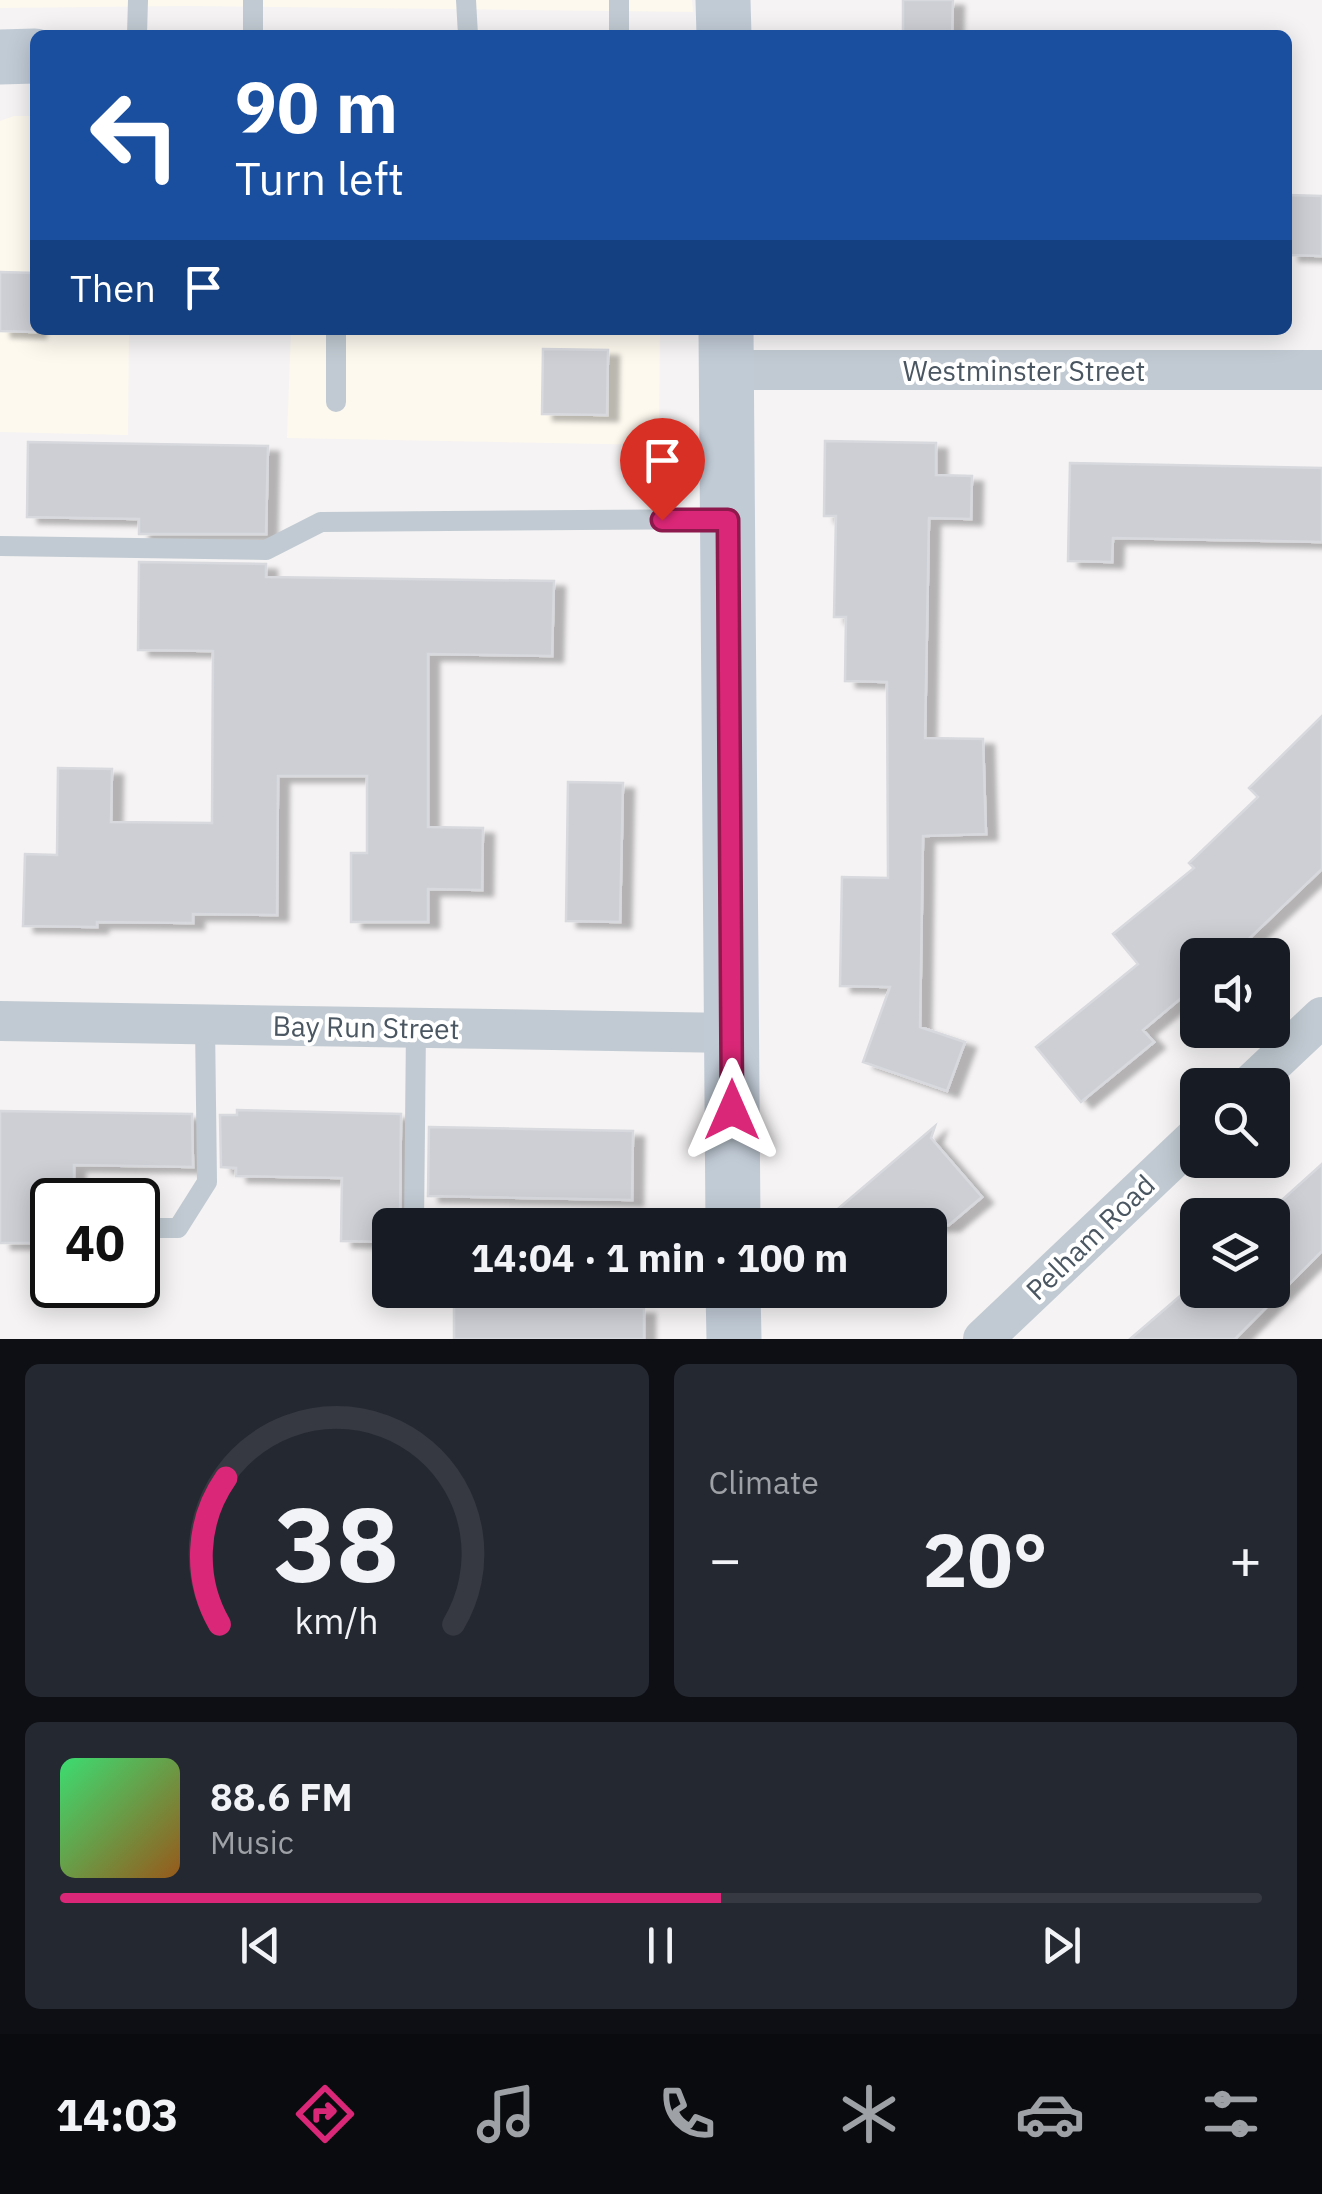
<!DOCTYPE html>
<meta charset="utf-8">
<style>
:root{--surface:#171b24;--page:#242831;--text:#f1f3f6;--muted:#9ea1a6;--line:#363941;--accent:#db2777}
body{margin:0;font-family:"IBM Plex Sans",sans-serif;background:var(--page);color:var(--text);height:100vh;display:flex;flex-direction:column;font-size:38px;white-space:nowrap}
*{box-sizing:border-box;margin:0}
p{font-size:32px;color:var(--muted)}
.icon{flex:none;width:55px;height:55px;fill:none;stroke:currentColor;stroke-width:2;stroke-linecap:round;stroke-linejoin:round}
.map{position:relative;height:1339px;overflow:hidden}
.side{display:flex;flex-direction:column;gap:25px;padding:25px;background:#0d0f14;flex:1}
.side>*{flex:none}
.banner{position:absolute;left:30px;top:30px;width:1262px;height:305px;border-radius:15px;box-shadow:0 5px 25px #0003;background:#1a4fa0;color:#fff;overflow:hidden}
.buttons{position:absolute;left:1180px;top:938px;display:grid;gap:20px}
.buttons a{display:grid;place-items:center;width:110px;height:110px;border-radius:15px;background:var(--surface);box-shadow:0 5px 25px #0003;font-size:50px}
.speed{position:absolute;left:30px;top:1178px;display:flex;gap:20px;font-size:50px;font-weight:700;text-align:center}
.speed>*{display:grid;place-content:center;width:130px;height:130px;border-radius:50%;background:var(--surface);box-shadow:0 5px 25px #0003;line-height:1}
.speed .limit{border:5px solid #111;border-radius:15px;background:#fff;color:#111}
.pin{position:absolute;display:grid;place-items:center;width:85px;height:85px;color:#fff;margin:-102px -42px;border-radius:50% 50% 50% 0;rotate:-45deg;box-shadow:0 0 10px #0007}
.pin .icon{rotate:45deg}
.me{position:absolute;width:110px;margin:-55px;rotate:0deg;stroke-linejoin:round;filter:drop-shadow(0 0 8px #0008)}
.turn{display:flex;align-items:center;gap:35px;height:210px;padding:0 40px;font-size:45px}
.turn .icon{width:130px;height:130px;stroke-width:2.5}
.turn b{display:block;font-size:70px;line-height:85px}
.then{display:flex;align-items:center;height:95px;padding:0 40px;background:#0003;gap:20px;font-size:38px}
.big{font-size:75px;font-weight:700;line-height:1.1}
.side .card{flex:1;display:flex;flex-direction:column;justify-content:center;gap:15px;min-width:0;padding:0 35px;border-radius:15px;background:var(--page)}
.side .dial{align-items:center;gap:0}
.dial svg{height:260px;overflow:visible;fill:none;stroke:var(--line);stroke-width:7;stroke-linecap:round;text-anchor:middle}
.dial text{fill:var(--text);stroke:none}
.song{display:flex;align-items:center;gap:30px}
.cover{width:120px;height:120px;border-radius:15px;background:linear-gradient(135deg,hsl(140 70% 55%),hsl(30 70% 35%))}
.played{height:10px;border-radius:5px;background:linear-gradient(90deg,var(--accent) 55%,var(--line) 55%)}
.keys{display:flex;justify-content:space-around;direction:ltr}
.heat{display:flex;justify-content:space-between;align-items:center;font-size:55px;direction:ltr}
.side .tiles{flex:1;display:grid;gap:25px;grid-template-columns:1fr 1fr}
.card:last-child{grid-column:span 2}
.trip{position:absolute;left:372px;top:1208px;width:575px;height:100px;border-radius:15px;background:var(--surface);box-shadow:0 5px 25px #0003;font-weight:700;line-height:100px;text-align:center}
.tab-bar{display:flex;height:160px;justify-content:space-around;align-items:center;background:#090b0e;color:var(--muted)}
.tab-bar .icon{width:70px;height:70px}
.tab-bar .active{color:var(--accent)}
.tab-bar b{font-size:45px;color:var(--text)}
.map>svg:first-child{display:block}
</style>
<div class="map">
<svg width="1322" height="1339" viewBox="0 0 1322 1339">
<defs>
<filter id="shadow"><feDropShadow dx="11" dy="6" stdDeviation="2.5" flood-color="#0004"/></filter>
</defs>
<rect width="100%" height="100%" fill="#f5f3f3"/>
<!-- commercial -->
<path fill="#fdf9ef" d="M0,0H692L693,12L186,6L0,8Z
M14,116H35V330H129L128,435L0,432V121Z
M291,330H660L659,445L287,438Z"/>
<!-- building -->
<path fill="#cdcfd5" stroke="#d7d9de" stroke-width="2.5" filter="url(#shadow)" d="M903,0H953L952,35H903Z
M1288,195L1322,196V256L1288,255Z
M0,272L35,273V332L0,331Z
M543,349L608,350L607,415L542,414Z
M825,441L936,443V475L972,476L971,519L929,518L925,738L983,739L986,834L923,836L920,1027L965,1042L947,1091L863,1062L890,987L840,986L842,877L888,878L887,682L845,681L846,617H834L836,516H824Z
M28,442L268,446L266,534H139V519L27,517Z
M1070,463L1322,468V542L1113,538L1112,562L1068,561Z
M139,562L266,564V577L554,581L552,656L428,654V827L483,828L482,890L428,889V922H351V853H367V776H278L277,915L193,914V923L97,922V927L23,926L25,854L57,855L58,768L112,769L111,822L212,823L213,651L138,650Z
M1322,716V869L1232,955H1198V984L1143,1030L1154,1042L1081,1102L1036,1047L1138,964L1113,934L1194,868L1189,863L1258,797L1249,788Z
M568,782L623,783L620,922L566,921Z
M237,1110L401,1114L400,1225H390V1242L341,1241L342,1178L236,1176V1168L221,1167L220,1115H237Z
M0,1111L192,1114L193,1167L74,1165V1200H52V1243H0Z
M935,1126L931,1138L982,1197L949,1225H819Z
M429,1127L633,1131L632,1200L428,1196Z
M1322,1164V1251L1235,1339H1130L1187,1290H1272V1209Z
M454,1305L644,1308V1339H454Z"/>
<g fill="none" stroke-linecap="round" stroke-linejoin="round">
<!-- lane -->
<path stroke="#c1cad2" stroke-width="20" d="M466,0L468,35
M137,35L138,0
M253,35V0
M619,35V0
M336,402V330
M0,546L266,550L321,522L726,519
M414,1225L416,1028
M138,1228H178L207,1182L205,1024"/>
<!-- street -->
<path stroke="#c1cad2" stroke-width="40" d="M726,370H1322
M0,1021L731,1033
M1250,1085L1322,1017
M983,1339L1198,1135"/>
<!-- secondary -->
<path stroke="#c1cbd6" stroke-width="55" d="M723,0L724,35
M0,57L35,56
M726,330L733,1225
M733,1290L734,1339"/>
</g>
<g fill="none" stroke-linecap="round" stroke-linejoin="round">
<defs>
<path id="route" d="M662,520H728L732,1110"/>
</defs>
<!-- route casing -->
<use href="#route" stroke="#8e194d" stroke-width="25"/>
<!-- route -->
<use href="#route" stroke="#db2777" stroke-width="18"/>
</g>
<g text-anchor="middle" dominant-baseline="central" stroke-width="8" stroke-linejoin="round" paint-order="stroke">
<!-- street labels -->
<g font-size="28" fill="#4a5661" stroke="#fff">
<text x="1024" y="370">Westminster Street</text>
<text transform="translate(366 1027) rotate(1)">Bay Run Street</text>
<text transform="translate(1090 1237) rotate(-44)">Pelham Road</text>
</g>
</g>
</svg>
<div class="buttons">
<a><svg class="icon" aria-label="sound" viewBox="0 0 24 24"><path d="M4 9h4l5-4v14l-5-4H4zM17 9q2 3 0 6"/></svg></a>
<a><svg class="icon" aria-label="search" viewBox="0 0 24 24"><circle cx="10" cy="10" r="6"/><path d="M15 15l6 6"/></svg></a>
<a><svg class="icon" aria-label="layers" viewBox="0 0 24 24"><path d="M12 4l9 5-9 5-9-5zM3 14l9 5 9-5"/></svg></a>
</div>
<div class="speed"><div class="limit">40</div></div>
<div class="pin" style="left:662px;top:520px;background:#d93025"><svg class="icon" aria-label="arrive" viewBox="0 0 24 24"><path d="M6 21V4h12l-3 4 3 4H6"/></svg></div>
<svg class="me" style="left:732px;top:1110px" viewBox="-20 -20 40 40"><path d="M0-17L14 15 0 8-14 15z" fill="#db2777" stroke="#fff" stroke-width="4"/></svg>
<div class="trip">14:04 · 1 min · 100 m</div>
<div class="banner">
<div class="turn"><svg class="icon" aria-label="left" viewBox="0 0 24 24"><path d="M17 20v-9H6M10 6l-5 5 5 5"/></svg><div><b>90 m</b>Turn left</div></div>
<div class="then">Then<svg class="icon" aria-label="arrive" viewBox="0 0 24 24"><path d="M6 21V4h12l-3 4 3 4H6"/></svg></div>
</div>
</div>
<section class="side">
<div class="tiles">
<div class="card dial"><svg viewBox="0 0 100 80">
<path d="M14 69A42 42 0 1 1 86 69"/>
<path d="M14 69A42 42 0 0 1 16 24" stroke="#db2777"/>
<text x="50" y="56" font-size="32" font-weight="700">38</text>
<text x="50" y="72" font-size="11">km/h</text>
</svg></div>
<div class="card"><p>Climate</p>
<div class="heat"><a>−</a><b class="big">20°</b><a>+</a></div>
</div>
<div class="card">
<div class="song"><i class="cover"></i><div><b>88.6 FM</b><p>Music</p></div></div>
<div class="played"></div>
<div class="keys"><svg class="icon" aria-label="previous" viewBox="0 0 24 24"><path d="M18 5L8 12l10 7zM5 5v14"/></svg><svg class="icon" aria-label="pause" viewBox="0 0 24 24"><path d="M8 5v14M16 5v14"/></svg><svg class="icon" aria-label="next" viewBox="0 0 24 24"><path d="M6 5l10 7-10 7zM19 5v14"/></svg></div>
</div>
</div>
</section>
<nav class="tab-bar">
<b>14:03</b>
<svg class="icon active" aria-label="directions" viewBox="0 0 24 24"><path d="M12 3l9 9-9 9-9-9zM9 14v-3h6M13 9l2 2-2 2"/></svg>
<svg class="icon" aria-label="music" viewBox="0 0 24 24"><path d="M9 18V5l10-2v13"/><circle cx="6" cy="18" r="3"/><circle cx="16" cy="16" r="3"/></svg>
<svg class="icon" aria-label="phone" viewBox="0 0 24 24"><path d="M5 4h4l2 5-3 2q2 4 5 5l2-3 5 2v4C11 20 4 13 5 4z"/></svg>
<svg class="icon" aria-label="climate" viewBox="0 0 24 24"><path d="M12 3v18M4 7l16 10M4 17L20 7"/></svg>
<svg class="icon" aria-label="car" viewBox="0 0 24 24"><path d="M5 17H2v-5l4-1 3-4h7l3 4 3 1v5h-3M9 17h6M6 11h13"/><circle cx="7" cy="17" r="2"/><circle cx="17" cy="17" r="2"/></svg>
<svg class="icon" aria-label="filters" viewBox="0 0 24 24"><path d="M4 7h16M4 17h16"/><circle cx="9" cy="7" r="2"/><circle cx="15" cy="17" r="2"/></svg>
</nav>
